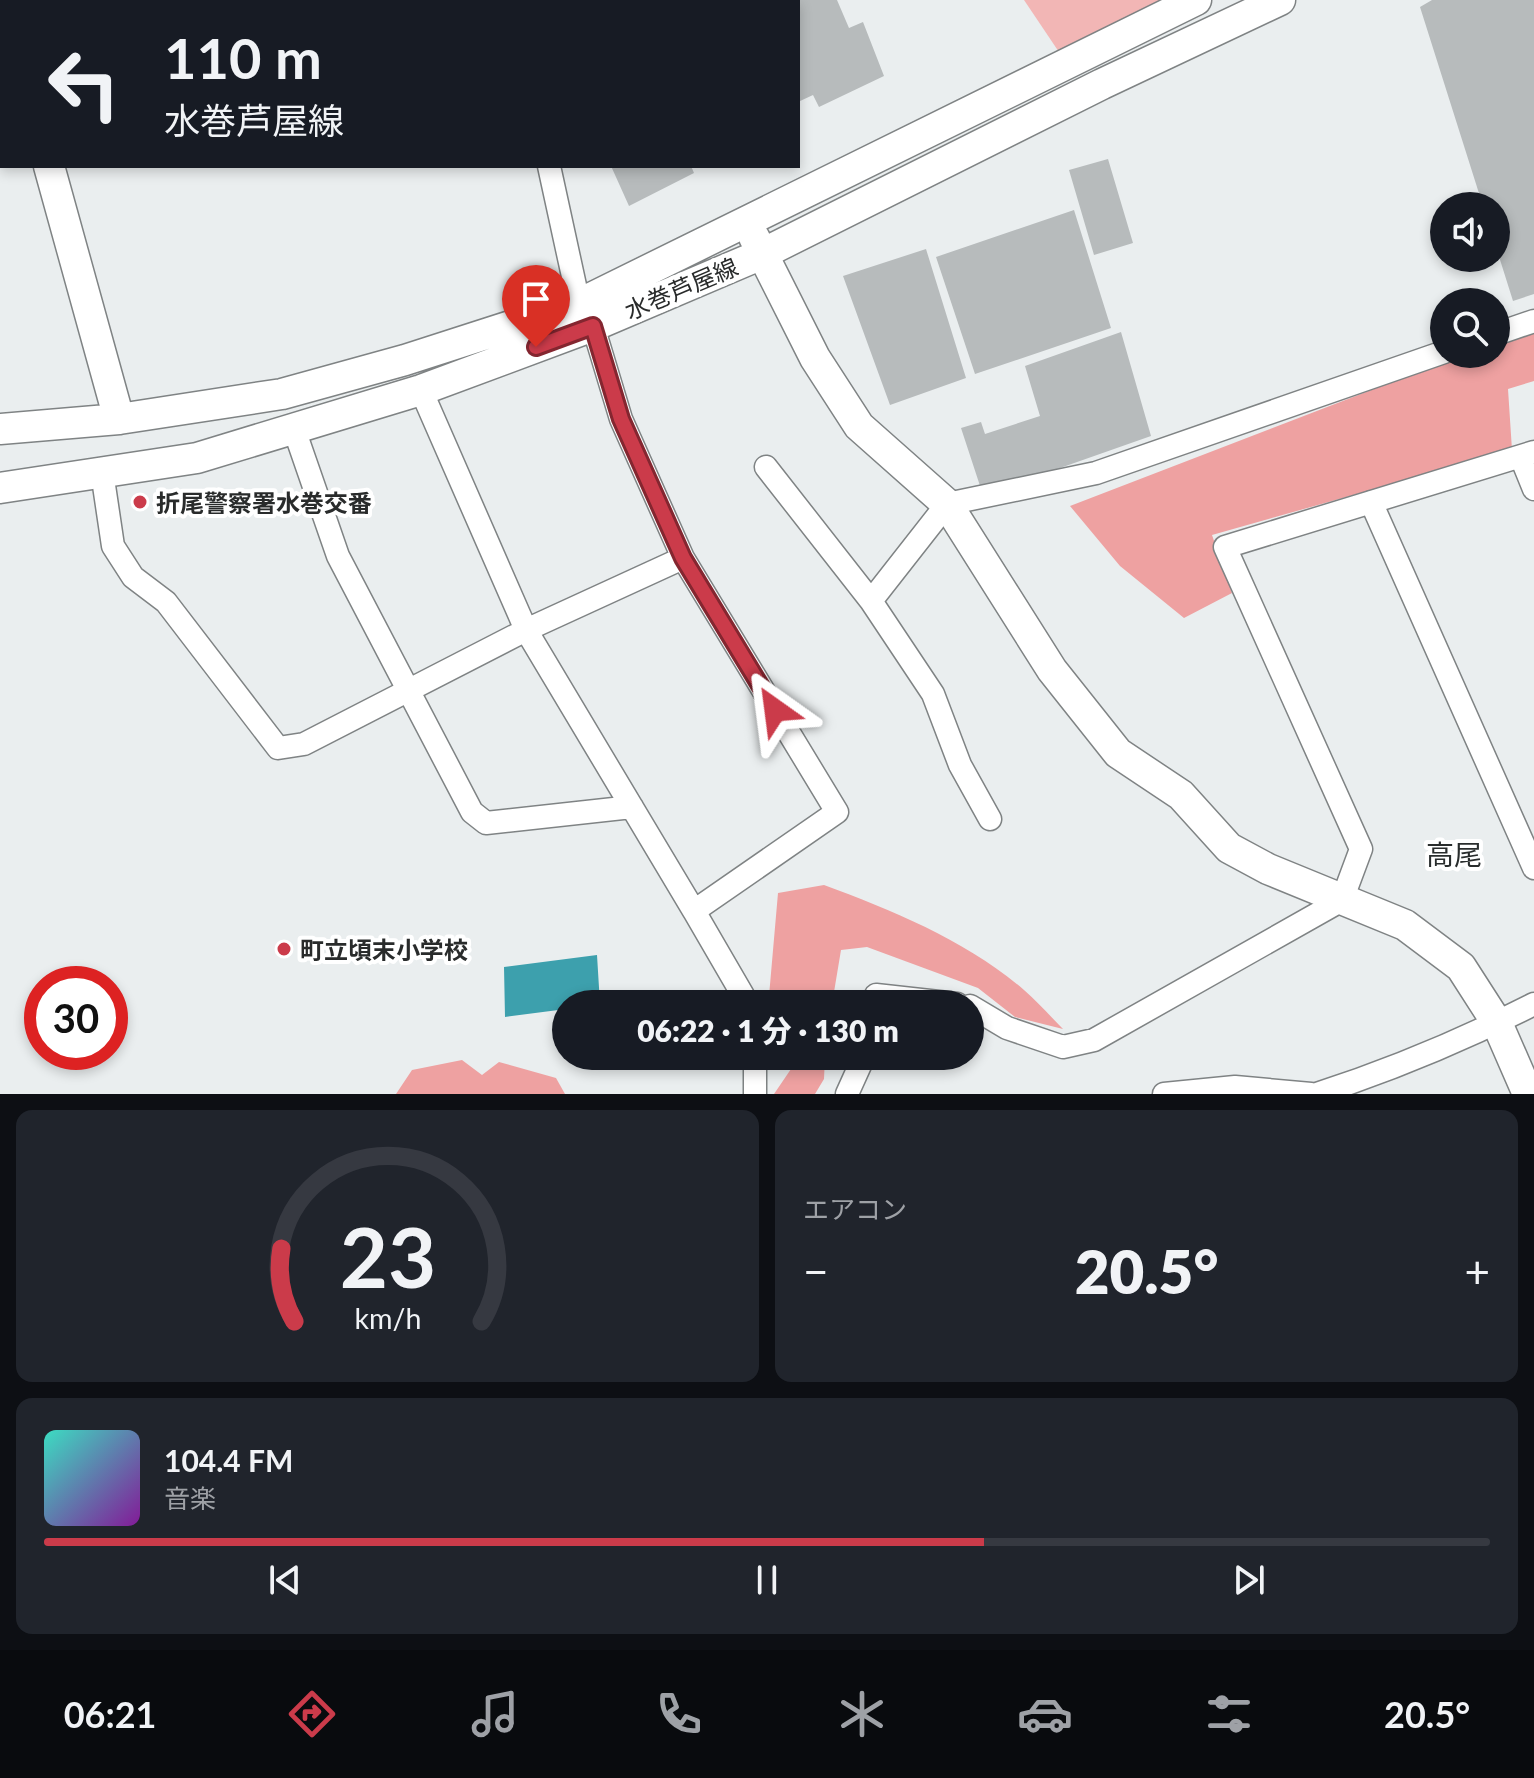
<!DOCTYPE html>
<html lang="ja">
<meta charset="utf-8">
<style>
:root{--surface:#171b24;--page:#20242c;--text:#f1f3f6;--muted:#9ea1a6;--line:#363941;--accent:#cb3b4a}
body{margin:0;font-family:Lato,"Noto Sans JP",sans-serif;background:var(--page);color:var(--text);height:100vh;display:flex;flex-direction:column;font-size:30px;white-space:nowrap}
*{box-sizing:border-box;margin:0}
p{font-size:26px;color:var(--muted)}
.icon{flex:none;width:44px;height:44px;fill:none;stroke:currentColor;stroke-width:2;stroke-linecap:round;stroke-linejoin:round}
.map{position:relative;height:1094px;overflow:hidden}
.details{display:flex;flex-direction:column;gap:16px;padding:16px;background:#0d0f14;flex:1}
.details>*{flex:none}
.top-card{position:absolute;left:0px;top:0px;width:800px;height:168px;box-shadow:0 4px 12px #0003;background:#171b24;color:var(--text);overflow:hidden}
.fabs{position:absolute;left:1430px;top:192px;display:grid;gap:16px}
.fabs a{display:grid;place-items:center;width:80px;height:80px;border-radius:50%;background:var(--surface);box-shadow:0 4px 12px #0003;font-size:40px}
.speed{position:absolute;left:24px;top:966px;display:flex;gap:16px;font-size:40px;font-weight:700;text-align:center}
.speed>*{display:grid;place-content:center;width:104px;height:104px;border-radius:50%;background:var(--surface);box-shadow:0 4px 12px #0003;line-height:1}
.speed .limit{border:12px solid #d22;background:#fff;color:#111}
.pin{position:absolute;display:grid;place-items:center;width:68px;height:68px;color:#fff;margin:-82px -34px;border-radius:50% 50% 50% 0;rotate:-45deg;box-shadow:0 0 8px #0007}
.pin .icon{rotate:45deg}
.me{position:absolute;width:88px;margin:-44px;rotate:329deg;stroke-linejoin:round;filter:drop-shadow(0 0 6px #0008)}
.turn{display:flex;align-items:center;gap:28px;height:168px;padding:0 32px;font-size:36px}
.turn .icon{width:104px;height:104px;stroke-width:2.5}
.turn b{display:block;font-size:56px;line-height:68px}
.big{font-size:60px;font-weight:800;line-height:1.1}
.details .card{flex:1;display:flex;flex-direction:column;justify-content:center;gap:12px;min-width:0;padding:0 28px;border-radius:16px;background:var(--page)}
.details .dial{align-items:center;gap:0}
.dial svg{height:208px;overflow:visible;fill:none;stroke:var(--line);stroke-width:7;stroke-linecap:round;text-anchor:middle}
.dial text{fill:var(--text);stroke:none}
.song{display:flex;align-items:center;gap:24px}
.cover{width:96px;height:96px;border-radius:12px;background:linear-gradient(135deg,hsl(170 70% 55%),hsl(290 70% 35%))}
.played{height:8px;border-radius:4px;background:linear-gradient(90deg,var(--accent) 65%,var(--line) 65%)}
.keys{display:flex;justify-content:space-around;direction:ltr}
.heat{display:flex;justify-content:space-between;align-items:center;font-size:44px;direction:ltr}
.details .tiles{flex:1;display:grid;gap:16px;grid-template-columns:1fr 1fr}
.card:last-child{grid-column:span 2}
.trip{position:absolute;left:552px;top:990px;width:432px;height:80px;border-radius:40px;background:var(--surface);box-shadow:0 4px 12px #0003;font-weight:800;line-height:80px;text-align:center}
.tab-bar{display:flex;height:128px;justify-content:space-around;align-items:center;background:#090b0e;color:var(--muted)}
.tab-bar .icon{width:56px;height:56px}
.tab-bar .selected{color:var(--accent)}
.tab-bar b{font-size:36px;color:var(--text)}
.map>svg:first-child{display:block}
</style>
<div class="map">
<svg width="1534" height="1094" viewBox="0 0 1534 1094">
<rect width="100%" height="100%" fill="#eaeeef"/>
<!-- green -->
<path fill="#f2b6b5" d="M1024,0H1182L1065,61Z"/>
<!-- forest -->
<path fill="#eea1a1" d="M1534,330V381L1508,389L1512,450L1212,535L1232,593L1184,618L1120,566L1070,506L1465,354H1496V342Z
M824,885C894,911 967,941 1024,990C1038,1002 1050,1016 1063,1029L1015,1017L978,988L867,947L841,950L832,1004H771L769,996L778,893Z
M787,1056H825L824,1079L815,1094H774L791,1069Z
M462,1060L482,1075L499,1062L556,1078L565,1094H396L412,1070Z"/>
<!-- water -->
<path fill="#3da0ad" d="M597,955L600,1004H566V1009L505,1017L504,967Z"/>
<!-- building -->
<path fill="#b7bbbc" d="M798,0H837L849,28L863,22L884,76L819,107L813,95L798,102Z
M1432,0H1534V294L1513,301L1496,247V206H1483L1420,7Z
M1108,159L1133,243L1094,255L1069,170Z
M611,166H691L694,173L629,206Z
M1074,210L1111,328L975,374L936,257Z
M926,249L966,378L890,405L843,276Z
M1121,332L1151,436L983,495L961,428L981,422L985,434L1040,416L1025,366Z"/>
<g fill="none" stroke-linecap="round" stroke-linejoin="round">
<defs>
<path id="street" d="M507,0L508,2
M549,166L579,304L593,326L621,419L683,558L837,812L694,911L748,1004
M1496,334L1534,321
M421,390L526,630L694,911
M294,429L338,556L472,812L486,823L632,807
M1521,457L1534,489
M766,467L871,601
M102,472L113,546L133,577L166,602L278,748L304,744L526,630L683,558
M1371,502L1534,868
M990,819L960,765L933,694L871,601L947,504L1096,473L1444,352
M872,1004L876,995L957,1004
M970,1006L1007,1028L1063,1047L1094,1040L1342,900L1361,849L1225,547L1534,452
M755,1094V1056
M847,1094L861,1063V1056
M1164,1094L1235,1087L1311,1094
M1317,1094C1391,1070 1465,1039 1534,1004"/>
<path id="secondary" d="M30,2L34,0
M0,15L2,14
M49,166L119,419
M754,237L815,358L859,426L947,504L1052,670L1118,753L1181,795L1229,848L1268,869L1405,925L1461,967L1497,1023L1528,1094
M0,429L119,419L282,394L405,360L579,304L1196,0
M0,488L197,458L421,390L593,326L762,254L1102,84L1280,0"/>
</defs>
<!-- street casing -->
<use href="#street" stroke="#7f8384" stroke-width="25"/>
<!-- secondary casing -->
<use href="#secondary" stroke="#7f8384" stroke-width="33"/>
<!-- street -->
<use href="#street" stroke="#fff" stroke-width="22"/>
<!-- secondary -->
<use href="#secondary" stroke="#fff" stroke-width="30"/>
</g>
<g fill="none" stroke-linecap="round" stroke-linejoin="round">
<defs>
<path id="route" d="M536,347L593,326L621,419L683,558L775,710"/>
</defs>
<!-- route casing -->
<use href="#route" stroke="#842630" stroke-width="20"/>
<!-- route -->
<use href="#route" stroke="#cb3b4a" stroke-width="14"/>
</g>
<!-- markers -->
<g fill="#cb3b4a" stroke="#fff" stroke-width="3">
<circle cx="140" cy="502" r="8"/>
<circle cx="284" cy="949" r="8"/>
</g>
<g text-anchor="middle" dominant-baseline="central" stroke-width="8" stroke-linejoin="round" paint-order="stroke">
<!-- street labels -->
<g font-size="24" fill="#292b2b" stroke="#fff">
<text transform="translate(681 288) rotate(-23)">水巻芦屋線</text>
</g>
<!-- poi labels -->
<g font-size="24" font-weight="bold" fill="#292b2b" stroke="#fff" text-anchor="start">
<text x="156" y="502">折尾警察署水巻交番</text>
<text x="300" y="949">町立頃末小学校</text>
</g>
<!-- quarter labels -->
<g font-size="28" fill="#292d2d" stroke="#fff">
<text x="1454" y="854">高尾</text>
</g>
</g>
</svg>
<div class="fabs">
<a><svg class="icon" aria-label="sound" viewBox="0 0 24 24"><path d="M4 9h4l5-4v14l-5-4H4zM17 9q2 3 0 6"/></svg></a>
<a><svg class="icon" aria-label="search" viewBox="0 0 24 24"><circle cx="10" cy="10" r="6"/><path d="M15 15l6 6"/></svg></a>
</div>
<div class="speed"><div class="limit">30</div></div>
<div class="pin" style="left:536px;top:347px;background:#d93025"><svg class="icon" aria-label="arrive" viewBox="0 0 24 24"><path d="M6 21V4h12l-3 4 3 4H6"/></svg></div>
<svg class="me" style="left:775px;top:710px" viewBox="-20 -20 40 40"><path d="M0-17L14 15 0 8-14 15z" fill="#cb3b4a" stroke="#fff" stroke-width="4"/></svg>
<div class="trip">06:22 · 1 分 · 130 m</div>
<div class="top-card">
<div class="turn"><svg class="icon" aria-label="left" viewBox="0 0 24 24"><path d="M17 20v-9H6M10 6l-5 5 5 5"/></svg><div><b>110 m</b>水巻芦屋線</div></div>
</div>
</div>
<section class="details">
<div class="tiles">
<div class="card dial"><svg viewBox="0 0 100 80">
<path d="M14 69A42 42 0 1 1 86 69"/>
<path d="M14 69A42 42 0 0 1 9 41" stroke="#cb3b4a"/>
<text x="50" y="56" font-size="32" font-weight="700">23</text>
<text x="50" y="72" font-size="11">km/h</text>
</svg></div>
<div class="card"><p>エアコン</p>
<div class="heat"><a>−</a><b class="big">20.5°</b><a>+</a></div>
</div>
<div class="card">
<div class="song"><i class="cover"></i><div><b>104.4 FM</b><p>音楽</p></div></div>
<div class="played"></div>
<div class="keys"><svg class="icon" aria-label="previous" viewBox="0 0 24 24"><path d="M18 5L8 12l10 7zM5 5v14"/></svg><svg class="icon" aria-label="pause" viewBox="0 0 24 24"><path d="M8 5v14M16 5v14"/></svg><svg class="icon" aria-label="next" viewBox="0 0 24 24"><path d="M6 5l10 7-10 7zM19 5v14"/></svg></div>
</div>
</div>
</section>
<nav class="tab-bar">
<b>06:21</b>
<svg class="icon selected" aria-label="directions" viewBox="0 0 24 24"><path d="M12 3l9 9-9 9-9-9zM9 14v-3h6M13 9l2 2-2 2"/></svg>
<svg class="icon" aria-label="music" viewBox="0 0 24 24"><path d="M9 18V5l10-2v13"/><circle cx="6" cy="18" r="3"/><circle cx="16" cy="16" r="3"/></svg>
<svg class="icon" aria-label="phone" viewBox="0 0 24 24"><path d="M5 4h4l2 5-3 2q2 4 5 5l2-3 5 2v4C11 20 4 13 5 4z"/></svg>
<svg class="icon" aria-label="climate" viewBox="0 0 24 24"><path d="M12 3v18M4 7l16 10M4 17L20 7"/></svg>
<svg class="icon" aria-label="car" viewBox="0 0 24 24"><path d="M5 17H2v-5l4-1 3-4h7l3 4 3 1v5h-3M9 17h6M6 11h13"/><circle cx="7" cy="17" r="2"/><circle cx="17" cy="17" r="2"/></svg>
<svg class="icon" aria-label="filters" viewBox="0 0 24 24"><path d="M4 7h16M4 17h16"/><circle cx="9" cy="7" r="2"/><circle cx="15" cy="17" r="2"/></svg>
<b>20.5°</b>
</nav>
